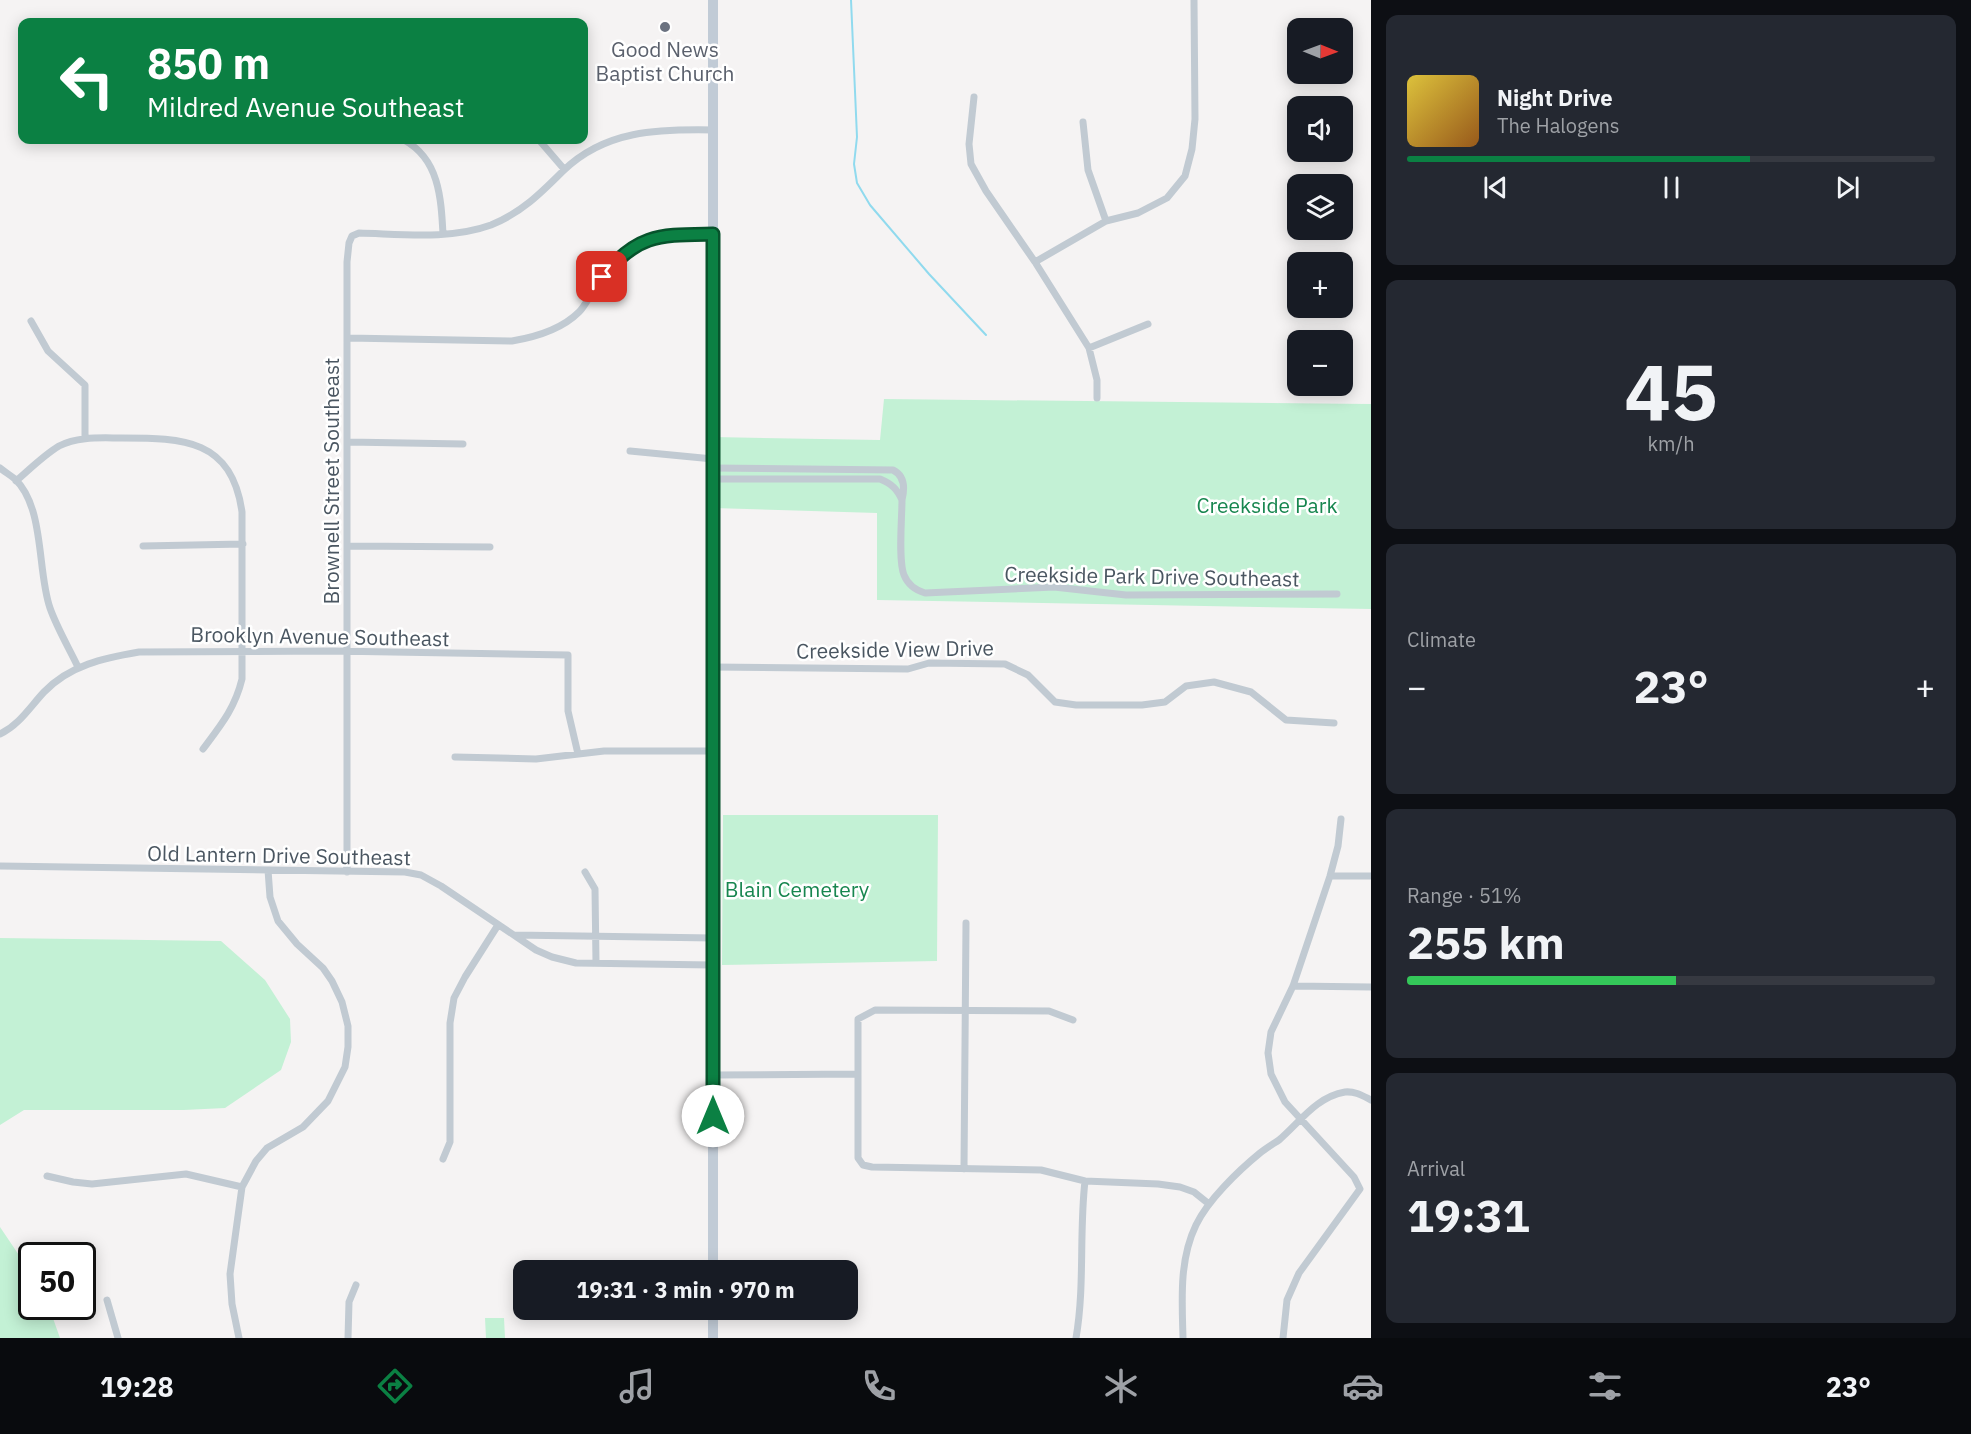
<!DOCTYPE html>
<meta charset="utf-8">
<style>
:root{--surface:#171b24;--page:#242831;--text:#f1f3f6;--muted:#9ea1a6;--line:#363941;--accent:#0b8043}
body{margin:0;font-family:"IBM Plex Sans",sans-serif;background:var(--page);color:var(--text);height:100vh;display:flex;flex-direction:column;font-size:22px;white-space:nowrap}
*{box-sizing:border-box;margin:0}
p{font-size:20px;color:var(--muted)}
.icon{flex:none;width:33px;height:33px;fill:none;stroke:currentColor;stroke-width:2;stroke-linecap:round;stroke-linejoin:round}
.map{position:relative;flex:1;overflow:hidden}
.details{display:flex;flex-direction:column;gap:15px;padding:15px;background:#0d0f14;width:600px}
.details>*{flex:none}
.top-card{position:absolute;left:18px;top:18px;width:570px;height:126px;border-radius:12px;box-shadow:0 3px 15px #0003;background:#0b8043;color:#fff;overflow:hidden}
.needle{width:39px;rotate:91deg}
.buttons{position:absolute;left:1287px;top:18px;display:grid;gap:12px}
.buttons a{display:grid;place-items:center;width:66px;height:66px;border-radius:12px;background:var(--surface);box-shadow:0 3px 15px #0003;font-size:30px}
.speed{position:absolute;left:18px;top:1242px;display:flex;gap:12px;font-size:30px;font-weight:700;text-align:center}
.speed>*{display:grid;place-content:center;width:78px;height:78px;border-radius:50%;background:var(--surface);box-shadow:0 3px 15px #0003;line-height:1}
.speed .limit{border:3px solid #111;border-radius:9px;background:#fff;color:#111}
.pin{position:absolute;display:grid;place-items:center;width:51px;height:51px;color:#fff;margin:-26px;border-radius:12px;box-shadow:0 3px 9px #0006}
.me{position:absolute;width:66px;margin:-33px;rotate:0deg;stroke-linejoin:round;filter:drop-shadow(0 0 4px #0008)}
.turn{display:flex;align-items:center;gap:21px;height:126px;padding:0 30px;font-size:27px}
.turn .icon{width:78px;height:78px;stroke-width:2.5}
.turn b{display:block;font-size:42px;line-height:51px}
.big{font-size:45px;font-weight:800;line-height:1.1}
.details .tile{flex:1;display:flex;flex-direction:column;justify-content:center;gap:9px;min-width:0;padding:0 21px;border-radius:12px;background:var(--page)}
.details .dial{align-items:center;gap:0}
.dial b{font-size:78px;line-height:1}
.song{display:flex;align-items:center;gap:18px}
.cover{width:72px;height:72px;border-radius:9px;background:linear-gradient(135deg,hsl(50 70% 55%),hsl(30 70% 35%))}
.played{height:6px;border-radius:3px;background:linear-gradient(90deg,var(--accent) 65%,var(--line) 65%)}
.keys{display:flex;justify-content:space-around;direction:ltr}
.heat{display:flex;justify-content:space-between;align-items:center;font-size:33px;direction:ltr}
.charge{height:9px;border-radius:4px;background:linear-gradient(90deg,#34c759 51%,var(--line) 0)}
.trip{position:absolute;left:513px;top:1260px;width:345px;height:60px;border-radius:12px;background:var(--surface);box-shadow:0 3px 15px #0003;font-weight:800;line-height:60px;text-align:center}
.dock{display:flex;height:96px;justify-content:space-around;align-items:center;background:#090b0e;color:var(--muted)}
.dock .icon{width:42px;height:42px}
.dock .on{color:var(--accent)}
.dock b{font-size:27px;color:var(--text)}
main{display:flex;flex:1;min-height:0}
.map>svg:first-child{display:block}
</style>
<main>
<div class="map">
<svg width="1371" height="1338" viewBox="0 0 1371 1338">
<rect width="100%" height="100%" fill="#f5f3f3"/>
<!-- green -->
<path fill="#c3f1d5" d="M884,399L1371,404V609L877,600V513L713,508V437L880,440Z
M723,815H938L937,961L722,965Z
M0,938L221,941L265,980L290,1019L291,1042L281,1070L225,1108L184,1110H24L0,1125Z
M0,1227L31,1273L32,1306L49,1307L60,1338H0Z
M485,1318H504L505,1338H486Z"/>
<g fill="none" stroke-linecap="round" stroke-linejoin="round">
<!-- stream -->
<path stroke="#90daee" stroke-width="2" d="M851,0L857,137L854,164L857,183L870,205L929,274L986,335"/>
<!-- street -->
<path stroke="#c1cad2" stroke-width="7" d="M974,97L969,144L971,164L986,191L1035,262L1089,348L1097,380V398
M1083,122L1088,170L1106,221
M404,140C439,159 441,197 443,234
M539,140L564,169
M1035,262L1106,221L1138,213L1167,198L1185,176L1192,149L1195,119L1194,0
M31,321L48,351L85,385V438
M348,338L512,341C536,337 561,330 579,312C584,307 588,299 592,293C605,273 618,253 640,244C664,233 688,235 713,234
M1089,348L1148,324
M348,442L463,444
M630,451L713,459
M0,468C5,472 10,475 15,479C45,508 37,571 50,608C57,628 69,648 78,667
M713,468L893,470C905,476 905,488 902,500C902,518 898,560 904,575C908,585 915,590 925,593L1054,587L1126,595L1337,594
M713,479H880C892,484 897,489 902,500
M16,481C30,469 44,455 59,446C78,436 101,438 122,438C183,438 232,439 242,512V679C235,708 221,725 203,749
M143,546L243,544
M348,546L490,547
M713,667L908,669L929,663L1005,664L1028,675L1055,702L1076,705H1142L1165,702L1186,686L1214,682L1251,692L1286,720L1334,723
M0,734C19,725 30,707 44,692C70,665 104,658 139,652L333,651L568,655V711L578,754
M455,757L536,759L604,751H712
M0,866L405,872L421,875L441,886L536,950L552,957L576,963L712,965
M347,872V262L349,243L352,236L359,233C401,234 450,240 491,225C521,213 541,193 563,171C605,130 658,129 713,130
M585,872L595,889L596,963
M1330,876H1371
M514,935L713,938
M1293,986L1371,987
M1073,1020L1049,1011L875,1010L858,1019V1158L863,1165L872,1167L1041,1170L1085,1181L1158,1184L1180,1187L1194,1192L1209,1204
M713,1075L858,1074
M443,1159L450,1142V1023L454,998L465,977L498,925
M964,1169L966,923
M47,1176L73,1182L92,1184L186,1174L242,1187
M107,1300L118,1338
M239,1338L232,1304L230,1274L242,1187L256,1161L267,1148L303,1127L328,1101L345,1067L348,1047V1026L342,1002L332,981L323,968L297,944L278,921L270,897L268,870
M348,1338L349,1302L356,1285
M1076,1338C1085,1286 1079,1233 1085,1181
M1183,1338C1182,1300 1179,1260 1196,1225C1208,1200 1238,1171 1260,1153C1266,1148 1273,1144 1279,1140C1300,1122 1316,1097 1345,1092C1355,1091 1363,1096 1371,1100
M1283,1338L1287,1300L1299,1273L1360,1189L1354,1177L1285,1102L1271,1074L1268,1053L1271,1032L1293,986L1330,876L1338,846L1341,819"/>
<!-- secondary -->
<path stroke="#c1cbd6" stroke-width="10" d="M713,1270V0
M713,1310V1338"/>
</g>
<g fill="none" stroke-linecap="round" stroke-linejoin="round">
<defs>
<path id="route" d="M602,277C638,233 660,235 713,234V1116"/>
</defs>
<!-- route casing -->
<use href="#route" stroke="#07532c" stroke-width="15"/>
<!-- route -->
<use href="#route" stroke="#0b8043" stroke-width="10"/>
</g>
<!-- markers -->
<circle fill="#6b7280" stroke="#fff" stroke-width="2" cx="665" cy="27" r="6"/>
<g text-anchor="middle" dominant-baseline="central" stroke-width="5" stroke-linejoin="round" paint-order="stroke">
<!-- worship labels -->
<g font-size="21" fill="#5b616d" stroke="#fff">
<text x="665" y="49">Good News<tspan x="665" dy="24">Baptist Church</tspan></text>
</g>
<!-- street labels -->
<g font-size="21" fill="#4a5661" stroke="#fff">
<text transform="translate(331 481) rotate(-90)">Brownell Street Southeast</text>
<text transform="translate(1152 576) rotate(1)">Creekside Park Drive Southeast</text>
<text transform="translate(320 636) rotate(1)">Brooklyn Avenue Southeast</text>
<text transform="translate(895 649) rotate(-1)">Creekside View Drive</text>
<text transform="translate(279 855) rotate(1)">Old Lantern Drive Southeast</text>
</g>
<!-- park labels -->
<g font-size="21" fill="#17864f" stroke="#fff">
<text x="1267" y="505">Creekside Park</text>
<text x="797" y="889">Blain Cemetery</text>
</g>
</g>
</svg>
<div class="buttons">
<a><svg class="needle" viewBox="-14 -14 28 28"><path d="M0-13l5 13h-10z" fill="#e53935"/><path d="M0 13l5-13h-10z" fill="#9ea1a6"/></svg></a>
<a><svg class="icon" aria-label="sound" viewBox="0 0 24 24"><path d="M4 9h4l5-4v14l-5-4H4zM17 9q2 3 0 6"/></svg></a>
<a><svg class="icon" aria-label="layers" viewBox="0 0 24 24"><path d="M12 4l9 5-9 5-9-5zM3 14l9 5 9-5"/></svg></a>
<a>+</a>
<a>−</a>
</div>
<div class="speed"><div class="limit">50</div></div>
<div class="pin" style="left:602px;top:277px;background:#d93025"><svg class="icon" aria-label="arrive" viewBox="0 0 24 24"><path d="M6 21V4h12l-3 4 3 4H6"/></svg></div>
<svg class="me" style="left:713px;top:1116px" viewBox="-20 -20 40 40"><circle r="19" fill="#fff"/><path d="M0-13L10 11 0 6-10 11z" fill="#0b8043"/></svg>
<div class="trip">19:31 · 3 min · 970 m</div>
<div class="top-card">
<div class="turn"><svg class="icon" aria-label="left" viewBox="0 0 24 24"><path d="M17 20v-9H6M10 6l-5 5 5 5"/></svg><div><b>850 m</b>Mildred Avenue Southeast</div></div>
</div>
</div>
<section class="details">
<div class="tile">
<div class="song"><i class="cover"></i><div><b>Night Drive</b><p>The Halogens</p></div></div>
<div class="played"></div>
<div class="keys"><svg class="icon" aria-label="previous" viewBox="0 0 24 24"><path d="M18 5L8 12l10 7zM5 5v14"/></svg><svg class="icon" aria-label="pause" viewBox="0 0 24 24"><path d="M8 5v14M16 5v14"/></svg><svg class="icon" aria-label="next" viewBox="0 0 24 24"><path d="M6 5l10 7-10 7zM19 5v14"/></svg></div>
</div>
<div class="tile dial"><b>45</b><p>km/h</p></div>
<div class="tile"><p>Climate</p>
<div class="heat"><a>−</a><b class="big">23°</b><a>+</a></div>
</div>
<div class="tile"><p>Range · 51%</p><b class="big">255 km</b><div class="charge"></div></div>
<div class="tile"><p>Arrival</p><b class="big">19:31</b></div>
</section>
</main>
<nav class="dock">
<b>19:28</b>
<svg class="icon on" aria-label="directions" viewBox="0 0 24 24"><path d="M12 3l9 9-9 9-9-9zM9 14v-3h6M13 9l2 2-2 2"/></svg>
<svg class="icon" aria-label="music" viewBox="0 0 24 24"><path d="M9 18V5l10-2v13"/><circle cx="6" cy="18" r="3"/><circle cx="16" cy="16" r="3"/></svg>
<svg class="icon" aria-label="phone" viewBox="0 0 24 24"><path d="M5 4h4l2 5-3 2q2 4 5 5l2-3 5 2v4C11 20 4 13 5 4z"/></svg>
<svg class="icon" aria-label="climate" viewBox="0 0 24 24"><path d="M12 3v18M4 7l16 10M4 17L20 7"/></svg>
<svg class="icon" aria-label="car" viewBox="0 0 24 24"><path d="M5 17H2v-5l4-1 3-4h7l3 4 3 1v5h-3M9 17h6M6 11h13"/><circle cx="7" cy="17" r="2"/><circle cx="17" cy="17" r="2"/></svg>
<svg class="icon" aria-label="filters" viewBox="0 0 24 24"><path d="M4 7h16M4 17h16"/><circle cx="9" cy="7" r="2"/><circle cx="15" cy="17" r="2"/></svg>
<b>23°</b>
</nav>
